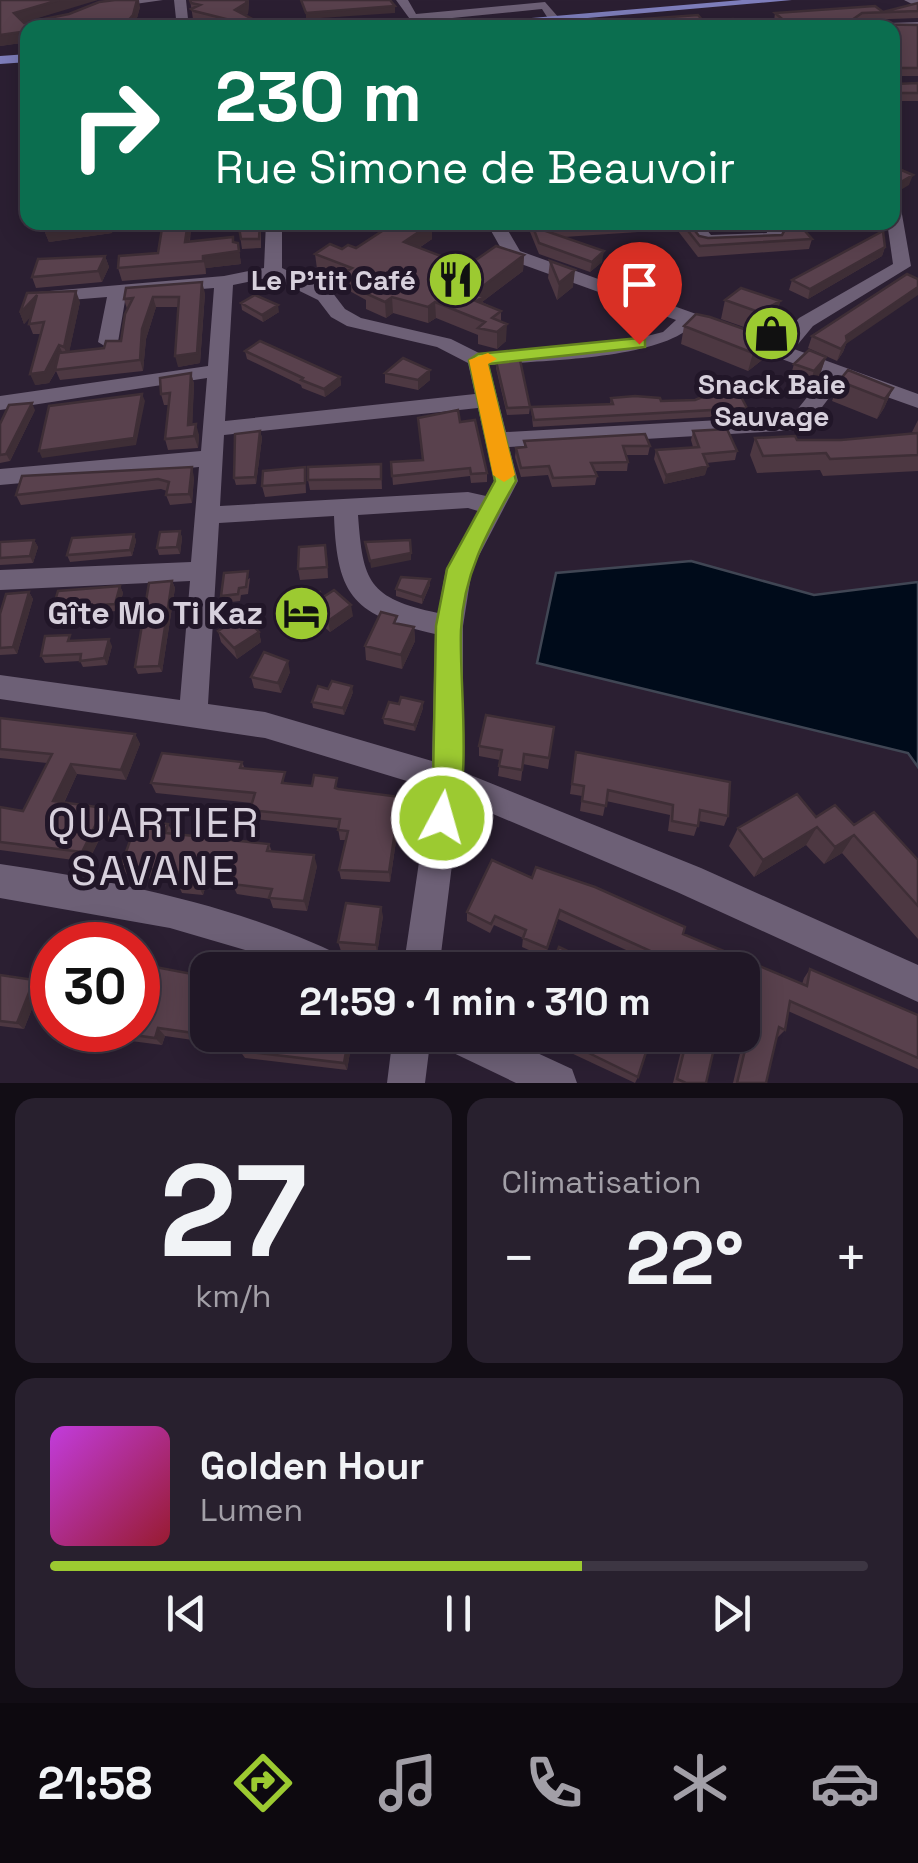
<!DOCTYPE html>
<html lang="fr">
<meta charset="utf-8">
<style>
:root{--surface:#201726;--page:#28202e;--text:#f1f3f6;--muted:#a29fa7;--line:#3d3643;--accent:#9cca31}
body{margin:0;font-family:"Space Grotesk",sans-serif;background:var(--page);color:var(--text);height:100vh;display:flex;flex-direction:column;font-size:38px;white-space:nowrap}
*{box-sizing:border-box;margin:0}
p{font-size:32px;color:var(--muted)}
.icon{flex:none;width:55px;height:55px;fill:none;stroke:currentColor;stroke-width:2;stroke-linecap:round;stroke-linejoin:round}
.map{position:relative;height:1083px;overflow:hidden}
.details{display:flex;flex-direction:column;gap:15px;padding:15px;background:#120d15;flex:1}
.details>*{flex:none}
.top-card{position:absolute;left:20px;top:20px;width:880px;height:210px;border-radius:20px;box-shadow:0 5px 25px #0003,0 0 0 2px var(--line);background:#0b6e4f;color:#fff;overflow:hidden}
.speed{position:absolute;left:30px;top:922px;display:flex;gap:20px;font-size:50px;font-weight:700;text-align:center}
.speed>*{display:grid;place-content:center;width:130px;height:130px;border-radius:50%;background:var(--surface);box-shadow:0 5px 25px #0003,0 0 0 2px var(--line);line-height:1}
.speed .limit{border:15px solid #d22;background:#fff;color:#111}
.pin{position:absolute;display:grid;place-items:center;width:85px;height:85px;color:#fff;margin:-102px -42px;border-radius:50% 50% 50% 0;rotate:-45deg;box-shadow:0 0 10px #0007}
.pin .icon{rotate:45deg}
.me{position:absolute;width:110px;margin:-55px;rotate:6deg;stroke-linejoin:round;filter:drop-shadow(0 0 8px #0008)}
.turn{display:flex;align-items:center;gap:35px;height:210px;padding:0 30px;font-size:45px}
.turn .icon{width:130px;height:130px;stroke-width:2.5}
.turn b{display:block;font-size:70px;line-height:85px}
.big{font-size:75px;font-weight:600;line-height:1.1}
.details .widget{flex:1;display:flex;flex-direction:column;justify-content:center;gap:15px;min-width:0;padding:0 35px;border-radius:20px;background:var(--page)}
.details .dial{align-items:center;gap:0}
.dial b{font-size:130px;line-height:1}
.song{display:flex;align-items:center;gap:30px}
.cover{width:120px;height:120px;border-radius:15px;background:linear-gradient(135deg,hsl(290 70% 55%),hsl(350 70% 35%))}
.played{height:10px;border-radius:5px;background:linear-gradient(90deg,var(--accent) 65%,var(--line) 65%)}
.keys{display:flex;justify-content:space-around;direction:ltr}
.heat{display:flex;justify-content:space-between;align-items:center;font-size:55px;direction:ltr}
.details .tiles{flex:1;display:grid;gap:15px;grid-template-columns:1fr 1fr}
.widget:last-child{grid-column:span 2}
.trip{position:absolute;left:190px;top:952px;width:570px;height:100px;border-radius:20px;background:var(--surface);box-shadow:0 5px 25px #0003,0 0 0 2px var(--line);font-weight:600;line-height:100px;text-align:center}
.tabs{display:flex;height:160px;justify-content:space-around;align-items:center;background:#0d090f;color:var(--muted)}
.tabs .icon{width:70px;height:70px}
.tabs .selected{color:var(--accent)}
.tabs b{font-size:45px;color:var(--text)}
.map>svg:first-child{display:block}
</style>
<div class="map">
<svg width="918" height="1083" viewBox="0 0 918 1083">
<rect width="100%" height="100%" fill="#2b1f32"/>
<!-- water -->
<path fill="#000b1a" stroke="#404654" stroke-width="2.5" d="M691,561L814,595L918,582V767L908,753L537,663L556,573Z"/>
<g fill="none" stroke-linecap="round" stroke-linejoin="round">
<!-- minor -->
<path fill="#6d6076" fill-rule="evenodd" d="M123,0H163L107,8L101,5Z
M174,0H186L189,28H177Z
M396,0H408L416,14L545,2L559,18L549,20L542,9L412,22Z
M904,0H918V7Z
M918,22V30L854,28L860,24Z
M892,198L900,203L911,266L813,326L794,349L918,394V408L842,381L806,428L798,430L509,447L518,481L472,569L463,626V772L701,868L918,965V1002L677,892L460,800L439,970H403L430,788L265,738L0,699V675L180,700L190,581L0,590V570L191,562L199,467L0,485V469L201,451L207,378L0,410V396L208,366L214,288L126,295L118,342L108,348L98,342L107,297L45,302L38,300V292L224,276L264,268L266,222H282V268L332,292L345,309L361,318L451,339L481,354L639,338L663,332L676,320L507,259L490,229L436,232L414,222H503L520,251L777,343L799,318L893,264L887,222H892ZM271,277L318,300L331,317L347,326L437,347L468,363L475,394L225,421L233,285ZM692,326L825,375L792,416L506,432L489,365C542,360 655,360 692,326ZM478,408L494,481L486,496L468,492L220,506L224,435ZM468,508L478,511L446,569L438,613C368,598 363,582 358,515ZM334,516C337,599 355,615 435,634L432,761L265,712L208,704L219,523Z
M682,222H700L711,235L767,233L765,222H782L786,230L778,242L772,243L706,245L700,244Z
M0,864C120,882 234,904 344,957L349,970H293L252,952L170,928L0,898Z
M393,1035H431L425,1083H387Z
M437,1035H498L572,1069L577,1083H516L443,1048Z"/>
<!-- major -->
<path fill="#7e7ebc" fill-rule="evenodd" d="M742,0H792L475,28H416Z
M28,54V62L0,64V56Z"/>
</g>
<!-- wall -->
<path fill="#4d3842" d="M0,0H94L24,22L140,7L134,28H28V42L0,46Z
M190,0H249L248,14L245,15L257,28H220L196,22L193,19Z
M918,3V18L860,20L856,24L918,25V76H892V28H782L774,21L775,13L883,12Z
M892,77L895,84L918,83V101H892Z
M45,222H222L191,227L190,241L233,237L234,242L238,243L241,264L206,268V274L122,281L118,268L158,253L162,226L113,229L112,233L49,242L44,230Z
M238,222H261V248L242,249Z
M359,222H429L432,239L419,248L467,266L524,255L523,271L482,302L501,311V322L506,341L497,349L478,344V335L436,318L428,323L393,313L386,318L366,309V300L346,289L345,281L317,269L315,254L356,248L389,226L373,228Z
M526,222H654L653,231L564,237L602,262L590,272L539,254Z
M679,222H688L699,236L708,238L782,235L787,226L785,222H815L813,231L805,232L812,239L809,249L698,257L678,231Z
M711,222H764L763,229L713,231L709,227Z
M885,247L882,256L808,299L789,290L792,280Z
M105,256L109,267L102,282L36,288L32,277Z
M550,261L573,287L557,300L548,278Z
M205,293L200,363L178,367V307H156L146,339L143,371L60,380L56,371L49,383L35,385L41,334H33L29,324L31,316L24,324L20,313L80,302L69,352L104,348L121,341L127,309L124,299Z
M646,295L661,321L650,331L632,324L635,306Z
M725,300L780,301L775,326L767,335L721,319Z
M241,303L279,312L263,322L242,310Z
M684,326L757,338L767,342L762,360L748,371L681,344Z
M812,336L846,344L843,352L837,361L808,348Z
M245,351L340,377L341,385L325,397L302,388L301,385L247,359Z
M826,357L819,377L807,391L788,385L794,364Z
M496,361L530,407L529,414L507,415L496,368Z
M430,370V380L418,390L385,383V373Z
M191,373L194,384L192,424L199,435L198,448L168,450L165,439L169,405H164L161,394Z
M839,381L893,388L884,408L877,419L832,401Z
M611,398L661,401L747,408L745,415L533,427L531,407L610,404Z
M35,410L10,461L0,463V424Z
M918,420V471L823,476L820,470L757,473L750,455L755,438L797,440H841L915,433L912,432Z
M460,422L487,473V482L471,483L470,476L393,485L391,462L422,460Z
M260,431L262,438L256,484L236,485L234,478Z
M693,431L737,451L735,460L706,463L705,475L664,484L654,459L656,450L693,447L691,440Z
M524,441L650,446L648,455H626L628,462L627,471H595L597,476L595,485L552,487L548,475L521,477L515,457L516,448L524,447Z
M381,464L382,489L310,490L308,480Z
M305,467L306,493L265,497L262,486Z
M22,476L194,477L192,503L170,505L166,495L167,491L161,489L21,505L16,495Z
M180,531L182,538L180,554L159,555L157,548Z
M134,534L136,541L132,556L70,562L67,555Z
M34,540L38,547L33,563L0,565V542Z
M327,556L328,578L300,580L298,569Z
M250,578L248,594L241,595L240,601L223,603L221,596Z
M172,581L175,588L162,672L138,674L135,667Z
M430,585L422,604L396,596V589Z
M120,586L123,593L118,611L57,614L53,608Z
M29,592L33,599L17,654L0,655V614Z
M301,598H322L353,616L330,632L313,617L312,610L306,613L307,619L284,626Z
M397,623L414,627L415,641L402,669L366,660L365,646Z
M218,631L259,632L261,642L237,659L221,642Z
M72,640L112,646L107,665L83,667L80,661L45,663L41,656Z
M290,672L281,693L254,688L251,677Z
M353,692L344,715L313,708L312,702Z
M423,702V708L415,731L384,724L383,718L399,704Z
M0,718L135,734L140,744L126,780L77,774L64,803L110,818L88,862L0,850V807L23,811L47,763L0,758Z
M554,727L548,769L523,764L521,781L498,776L500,760L479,756V746Z
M576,752L728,816L724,826L699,821L694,836L668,831L670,815L606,801L603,816L580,811L582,796L570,794Z
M242,762L245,769L288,783L339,788V789L400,797L401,807L390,882L341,879L339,870L346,840H340L338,828L254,819L250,810L252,803L156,793L151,783Z
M816,817L854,825L918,860V939L842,853L824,864L806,845L754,877L729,846L738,828Z
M168,824L173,833L269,844L272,852L317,866L307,911L273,908L270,899L237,894L233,886L206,885L203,895L182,893L177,882L128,876L121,866Z
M532,878L683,934L802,984L804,978L810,969L918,1015V1069L788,1011L785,1030L778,1037L777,1036L766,1083H733L747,1024L742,1022V970H670L558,919L545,957L522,947L523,938L494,925L490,933L467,921V912Z
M383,916L377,954L341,951L338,942Z
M0,975L41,986L24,1029L0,1026Z
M138,976L208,1035H353L347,1070L245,1058L240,1051L241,1047L165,1036L162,1045L61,1032L59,1030H138Z
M538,1035H648L638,1077L635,1083L537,1037Z
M685,1035H717L706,1083H673Z"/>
<!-- shaded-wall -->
<path fill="#3e2e36" d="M59,0H98L18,24L14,13Z
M137,0H139L140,7L135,26L129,28L127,22Z
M247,0H249L248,14L237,20L235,10Z
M395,6V13L306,19V13Z
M28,31V42L0,46V35Z
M913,175L909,185L892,195V187Z
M93,222H111L112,233L49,242L44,230Z
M188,222H222L191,227L188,254L185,242Z
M432,223V239L405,257L404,242Z
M233,237L235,252L238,243L241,264L206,268V274L203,256Z
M885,247L882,256L808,299L810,289Z
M604,251L602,262L590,272L592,262Z
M524,255L523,271L482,302V313L474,293Z
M105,256L109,267L102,282L98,271Z
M575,270L573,287L557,300L559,283Z
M202,282L205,293L200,363L178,367L175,356Z
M918,287V295L846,344L843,352L837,361L846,336Z
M76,291L80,302L68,358L64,347Z
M37,295L41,306L24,324L20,313Z
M153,297L156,307L146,339L143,371L140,360L142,329Z
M392,297L393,313L386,318L385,302Z
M780,301L777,312L781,308L775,326L767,335L773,317V305Z
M435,302L436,318L428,323V307Z
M664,302L661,321L650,331L653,313Z
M278,305L279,312L263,322L262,315Z
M507,324L506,341L497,349V332Z
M767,342L762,360L748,371L753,353Z
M59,345L64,356L49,383L35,385L30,374Z
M826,357L819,377L807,391L814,371Z
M430,370V380L418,390V380Z
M191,373L194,384L192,436L188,425Z
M340,377L341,385L325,397L324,389Z
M893,388L884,408L877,419L885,399Z
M142,394L145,401L136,445L42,458L39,451Z
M32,403L35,410L10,461L6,454Z
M196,424L199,435L198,448L194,436Z
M260,431L262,438L256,484L255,477Z
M708,466L705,475L664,484L666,475Z
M192,467L194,477L192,503L189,494Z
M180,531L182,538L180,554L177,547Z
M134,534L136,541L132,556L130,550Z
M34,540L38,547L33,563L30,556Z
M411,553V560L371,568L370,561Z
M430,579V585L422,604V597Z
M172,581L175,588L162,672L159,666Z
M120,586L123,593L118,611L115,604Z
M29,592L33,599L17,654L13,647Z
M321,596L322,603L311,605L312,610L306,613L307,619L284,626L283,619Z
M351,605L353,616L330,632L328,621Z
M414,627L415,641L402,669L401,655Z
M259,632L261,642L237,659L234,648Z
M109,639L112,646L107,665L104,658Z
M288,661L290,672L281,693L278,683Z
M352,686L353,692L344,715L343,708Z
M423,702V708L415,731L414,725Z
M135,734L140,744L126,780L121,770Z
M71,764L77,774L60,811L53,801Z
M400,797L401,807L390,882L389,872Z
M104,808L110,818L88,862L82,852Z
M817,827L806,845L754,877L763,860Z
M854,835L842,853L824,864L835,847Z
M314,855L317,866L307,911L304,901Z
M201,875L206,885L203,895L198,885Z
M381,907L383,916L377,954L376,945Z
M34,980L41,986L24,1029L17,1023Z
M158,1028L165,1036L162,1045L155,1038Z
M349,1035H353L347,1070L344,1063Z"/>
<!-- building -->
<path fill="#59414d" stroke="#3e2e36" stroke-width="2.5" d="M0,0H59L14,13L24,23L69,14L99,2L115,0H137L133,15L127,22H118L117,28H28V31L0,35Z
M190,0H247L246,3L235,10L256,21L254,26L194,11L191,9L200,5L191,3Z
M301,0H390L395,6L306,13Z
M918,3V11L862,13L852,20L856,24L918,25V68H895L892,70V28H793L775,13L875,6L883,12Z
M698,15L703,21L733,19L742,28H518Z
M892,77L895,84L918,83V93H892Z
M892,166L913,175L892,187Z
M45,222H93L44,230Z
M163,222H188L185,242L233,237V242L238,243L239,251L203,256V261L118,268L119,256L158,253Z
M238,222H260L259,239H241Z
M396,222L432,223L404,242L467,266L496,246L524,255L474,293L483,297L476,301L501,311L492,318L507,324L497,332L478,328L485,322L435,302L428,307L392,297L385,302L365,293L372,288L344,273L352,268L315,254L330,244L342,249L348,245L356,248Z
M531,222H626L540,229L604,251L592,262L539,243Z
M681,222H688L699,236L708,238L782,235L789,222H797L812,239L700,246Z
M883,231L885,247L810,289L792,280Z
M105,256L98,271L32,277L38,259Z
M550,261L575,270L559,283Z
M907,274L918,279V287L846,336L847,341L841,349L812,336Z
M202,282L197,353L175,356L179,297H153L142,329L140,360L55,370L59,353L104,348L106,341H121L125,314L133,298L124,299L126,288Z
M741,288L780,301L773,305L781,308L773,317L725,300Z
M76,291L64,347L59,345L45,372L30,374L44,322L29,324L37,295L20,313L27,293Z
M255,295L278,305L262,315L241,303Z
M646,295L664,302L653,313L635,306Z
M696,314L710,317L758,334L755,337L767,342L753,353L684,326Z
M260,341L340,377L324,389L301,380L303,378L245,351Z
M809,350L826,357L814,371L794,364Z
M403,358L430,370L418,380L385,373Z
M520,360L530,407L507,408L496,361Z
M848,370L893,388L885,399L839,381Z
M191,373L188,425L196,424L194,436L165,439L170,393L161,394L160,378Z
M738,391L747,408L534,420L531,407L613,404L611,398L635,396L660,398L661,401L695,400L715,392Z
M142,394L134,438L39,451L49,406Z
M32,403L6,454L0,455V424L9,405Z
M458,410L460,422L475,420L487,473L471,474L470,468L392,476L391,462L423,460L418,418Z
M727,429L737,451L703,454L708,466L666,475L656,450L699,447L693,431Z
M260,431L255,477L234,478L235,434Z
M918,433V455L830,459L826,453L763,456L755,438L795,436L797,440H841Z
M645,434L650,446H623L628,462L591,463L597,476L553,478L549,466L521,468L516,448L526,447L524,441Z
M381,464V479L308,480V467Z
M192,467L189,494L166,495L169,482L158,479L16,495L22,476Z
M305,467V483L262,486L263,471Z
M180,531L177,547L157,548L160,532Z
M134,534L130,550L67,555L72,538Z
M34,540L30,556L0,558V542Z
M410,540L411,553L370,561L365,542Z
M325,545L327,567L298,569L299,547Z
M248,571L246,587L239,588L238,594L221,596L224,573Z
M401,577L430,579L422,597L396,589Z
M172,581L159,666L135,667L149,583Z
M120,586L115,604L53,608L58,591Z
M297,589L301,598L320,592L321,596L304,607L306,612L283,619L279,604L292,601Z
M334,590L351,605L328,621L311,605Z
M29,592L13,647L0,648V614L6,594Z
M381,612L397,616L394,623L414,627L401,655L365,646Z
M243,615L259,632L234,648L218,631Z
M70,635L68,641L109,639L104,658L80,661L81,654L41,656L45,636Z
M264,652L288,661L278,683L251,677Z
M332,681L352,686L343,708L312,702L318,686L328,689Z
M401,697L423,702L414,725L383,718L389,702L399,704Z
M486,715L554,727L549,758L524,754L522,770L499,766L502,750L479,746Z
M0,718L135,734L121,770L71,764L53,801L104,808L82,852L0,842V807L23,811L52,754L0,749Z
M576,752L730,782L728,816L700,810L698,826L672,821L673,805L608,790L606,806L582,801L584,786L572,784Z
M162,753L242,762L240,768L285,772L282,783L312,786L314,775L337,778L335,788L338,789L400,797L389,872L339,870L348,831L338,830L340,819L250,810L255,793L151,783Z
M797,794L816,817L835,805L854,825L874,812L918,860V906L854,835L835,847L817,827L763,860L738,828Z
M137,821L168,824L165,833L269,844L267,851L314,855L304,901L269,898L272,889L232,884L234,876L201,875L198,885L177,883L180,872L121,866Z
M492,860L532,878L536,867L595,887L685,927L683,934L807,986L810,969L918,1015V1058L790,1001L785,1030L779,1027L766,1083H737L753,1017L742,1011V970H692L560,910L547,948L523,938L526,930L495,916L491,924L467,912Z
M346,903L381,907L376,945L338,942Z
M559,947L607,970H550Z
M494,963L509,970H492Z
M150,966L208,977V1035L158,1028L155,1038L99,1030H138V976L146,977Z
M0,975L34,980L17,1023L0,1021Z
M209,1035H349L344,1063L240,1051L243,1040Z
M552,1035H648L651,1037L638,1077Z
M688,1035H717L706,1083H686L677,1079Z"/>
<!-- route -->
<path fill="#9cca31" stroke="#658320" stroke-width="2.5" d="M639,338L645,340V347L488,364L516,481C489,529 463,573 461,630C459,684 473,781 452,828L442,832L432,828L427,818L433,780L436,626L447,569L495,481L469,360L478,354Z"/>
<!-- slow -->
<path fill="#f59e0b" d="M488,353L497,359L488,364L515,475L504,482L493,475L469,360Z"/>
<!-- icons -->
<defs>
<symbol id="restaurant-disc" viewBox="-11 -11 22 22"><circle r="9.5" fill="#9cca31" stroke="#211628"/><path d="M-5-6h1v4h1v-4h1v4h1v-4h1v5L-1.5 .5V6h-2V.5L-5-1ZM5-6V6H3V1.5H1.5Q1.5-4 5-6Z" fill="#111"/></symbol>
<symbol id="shop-disc" viewBox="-11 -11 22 22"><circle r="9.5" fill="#9cca31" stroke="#211628"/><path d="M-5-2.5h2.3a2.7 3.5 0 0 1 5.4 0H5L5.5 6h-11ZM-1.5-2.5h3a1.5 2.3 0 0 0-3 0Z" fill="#111"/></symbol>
<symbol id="hotel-disc" viewBox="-11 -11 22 22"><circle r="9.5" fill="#9cca31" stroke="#211628"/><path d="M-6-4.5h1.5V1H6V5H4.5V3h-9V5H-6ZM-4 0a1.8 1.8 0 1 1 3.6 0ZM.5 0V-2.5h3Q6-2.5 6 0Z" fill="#111"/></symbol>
</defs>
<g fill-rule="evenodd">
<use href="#restaurant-disc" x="424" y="248" width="63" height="63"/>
<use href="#shop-disc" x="740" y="302" width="63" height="63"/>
<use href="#hotel-disc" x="270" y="582" width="63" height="63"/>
</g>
<g text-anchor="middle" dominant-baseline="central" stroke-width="10" stroke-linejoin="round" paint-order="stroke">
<!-- far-poi labels -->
<g font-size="28" font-weight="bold" fill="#d7d0dc" stroke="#211628" text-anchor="end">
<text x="416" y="280">Le P'tit Café</text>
<text x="772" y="384" text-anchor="middle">Snack Baie<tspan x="772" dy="32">Sauvage</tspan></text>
</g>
<!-- poi labels -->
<g font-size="32" font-weight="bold" fill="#d7d0dc" stroke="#211628" text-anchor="end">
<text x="263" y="613">Gîte Mo Ti Kaz</text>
</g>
<!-- near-neighbourhood labels -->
<g font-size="42" letter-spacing="2.5" fill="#d7d0dc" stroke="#211628">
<text x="154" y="822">QUARTIER<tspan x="154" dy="48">SAVANE</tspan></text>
</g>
</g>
</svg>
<div class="speed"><div class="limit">30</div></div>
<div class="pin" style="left:639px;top:344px;background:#d93025"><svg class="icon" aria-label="arrive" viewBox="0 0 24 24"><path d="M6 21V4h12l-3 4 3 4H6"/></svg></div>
<svg class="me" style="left:442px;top:818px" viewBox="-20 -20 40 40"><circle r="17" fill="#9cca31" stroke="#fff" stroke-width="3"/><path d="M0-11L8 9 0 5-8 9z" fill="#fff"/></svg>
<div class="trip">21:59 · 1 min · 310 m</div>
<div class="top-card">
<div class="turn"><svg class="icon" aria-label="right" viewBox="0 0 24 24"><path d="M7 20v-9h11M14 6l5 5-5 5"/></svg><div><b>230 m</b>Rue Simone de Beauvoir</div></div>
</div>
</div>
<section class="details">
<div class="tiles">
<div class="widget dial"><b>27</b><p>km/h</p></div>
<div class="widget"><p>Climatisation</p>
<div class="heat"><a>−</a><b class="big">22°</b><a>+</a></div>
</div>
<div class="widget">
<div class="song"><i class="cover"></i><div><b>Golden Hour</b><p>Lumen</p></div></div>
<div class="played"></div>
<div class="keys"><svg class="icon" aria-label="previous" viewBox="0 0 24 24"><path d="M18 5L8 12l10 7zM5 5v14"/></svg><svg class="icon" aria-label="pause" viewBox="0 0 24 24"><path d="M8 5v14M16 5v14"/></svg><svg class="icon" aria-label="next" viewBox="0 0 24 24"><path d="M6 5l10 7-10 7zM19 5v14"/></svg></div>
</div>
</div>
</section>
<nav class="tabs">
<b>21:58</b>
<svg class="icon selected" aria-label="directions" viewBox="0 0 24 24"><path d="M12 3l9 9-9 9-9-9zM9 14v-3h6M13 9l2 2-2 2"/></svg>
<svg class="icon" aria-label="music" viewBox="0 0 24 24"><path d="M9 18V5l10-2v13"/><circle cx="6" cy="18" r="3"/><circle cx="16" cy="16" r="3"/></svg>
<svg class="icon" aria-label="phone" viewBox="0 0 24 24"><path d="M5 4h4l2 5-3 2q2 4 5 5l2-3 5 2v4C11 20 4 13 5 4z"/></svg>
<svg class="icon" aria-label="climate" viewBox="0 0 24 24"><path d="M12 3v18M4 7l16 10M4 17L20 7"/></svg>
<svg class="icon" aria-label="car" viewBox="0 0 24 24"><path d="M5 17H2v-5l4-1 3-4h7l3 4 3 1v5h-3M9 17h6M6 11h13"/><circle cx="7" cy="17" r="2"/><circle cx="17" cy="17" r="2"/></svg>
</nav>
